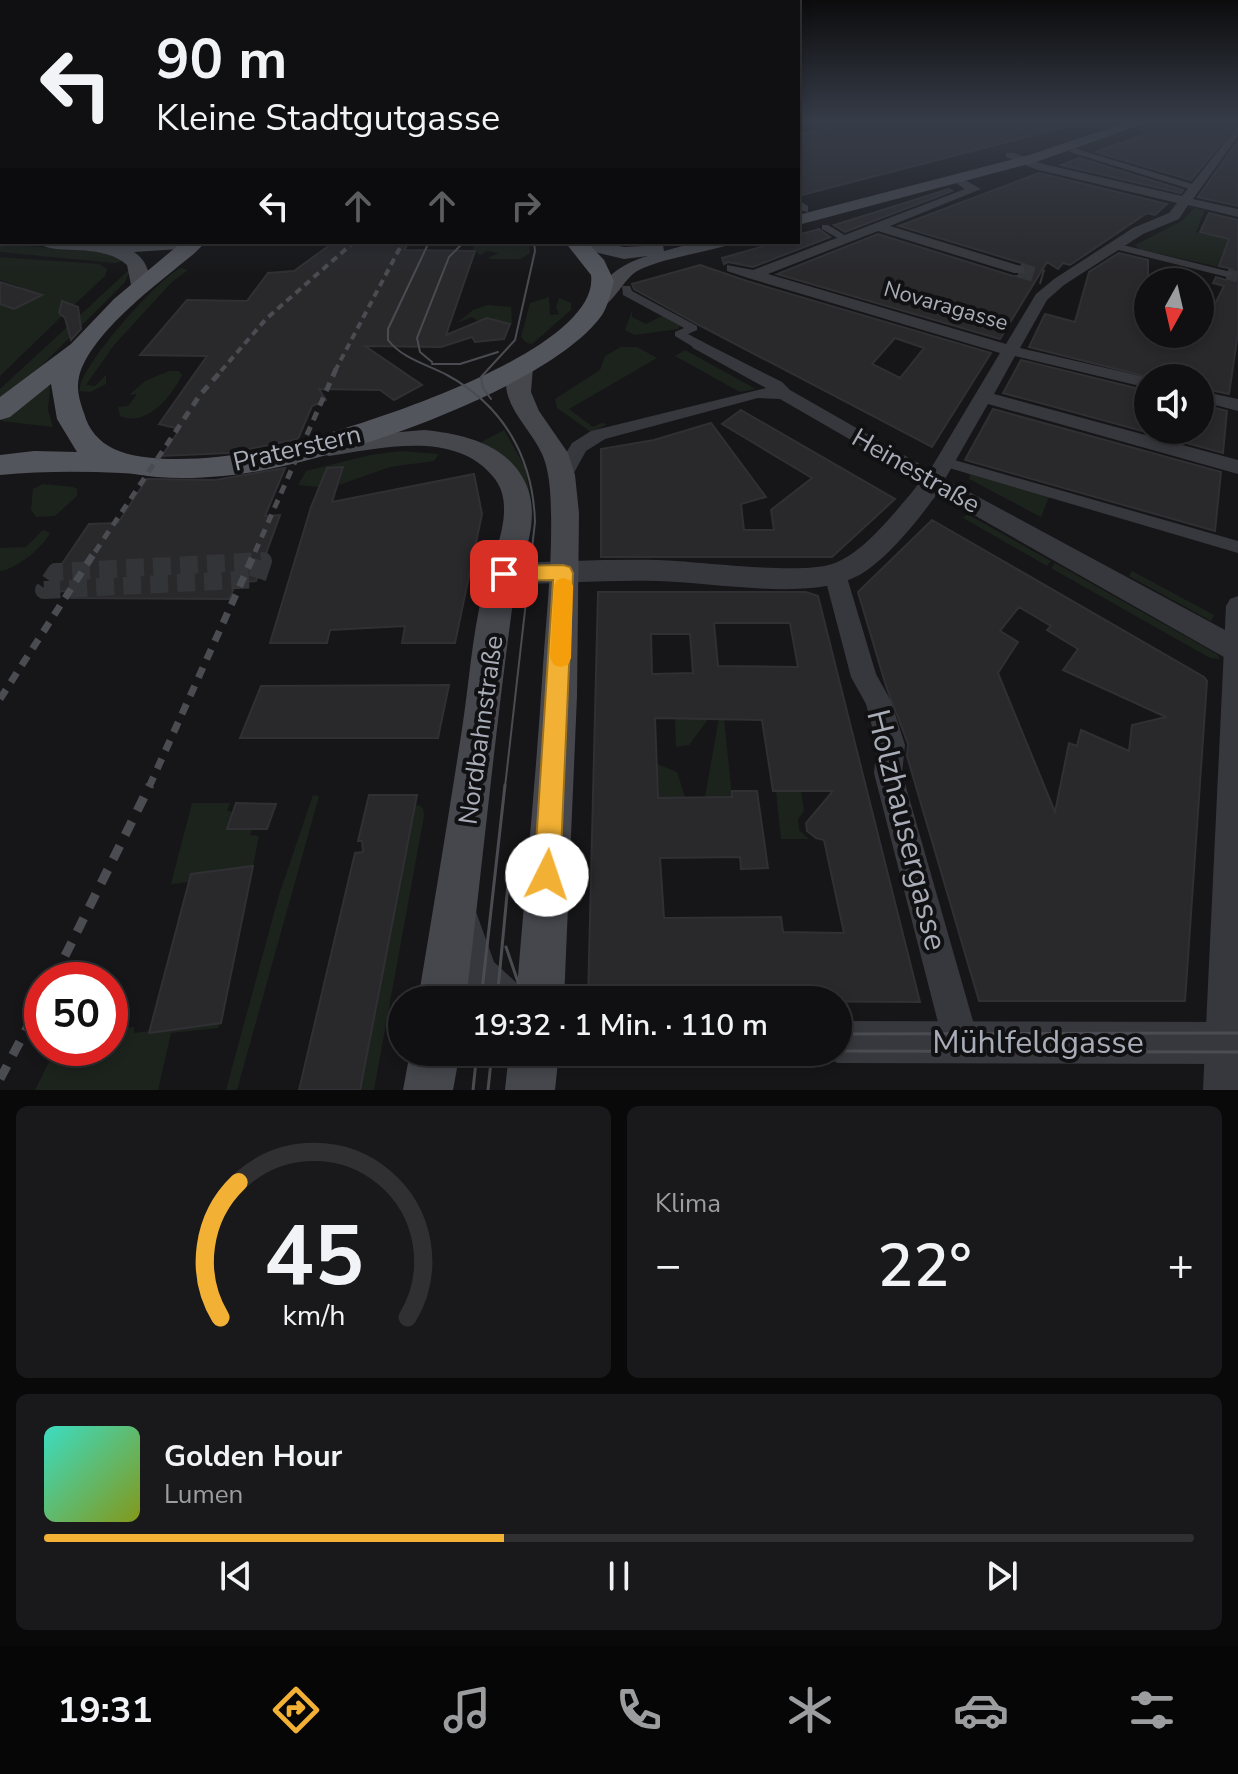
<!DOCTYPE html>
<html lang="de">
<meta charset="utf-8">
<style>
:root{--surface:#101012;--page:#19191b;--text:#f1f3f6;--muted:#9c9d9f;--line:#303032;--accent:#f2b134}
body{margin:0;font-family:"Nunito Sans",sans-serif;background:var(--page);color:var(--text);height:100vh;display:flex;flex-direction:column;font-size:30px;white-space:nowrap}
*{box-sizing:border-box;margin:0}
p{font-size:26px;color:var(--muted)}
.icon{flex:none;width:44px;height:44px;fill:none;stroke:currentColor;stroke-width:2;stroke-linecap:round;stroke-linejoin:round}
.map{position:relative;height:1090px;overflow:hidden}
.panel{display:flex;flex-direction:column;gap:16px;padding:16px;background:#09090a;flex:1}
.panel>*{flex:none}
.guide{position:absolute;left:0px;top:0px;width:800px;height:244px;box-shadow:0 4px 12px #0003,0 0 0 2px var(--line);background:#101012;color:var(--text);overflow:hidden}
.needle{width:52px;rotate:188deg}
.buttons{position:absolute;left:1134px;top:268px;display:grid;gap:16px}
.buttons a{display:grid;place-items:center;width:80px;height:80px;border-radius:50%;background:var(--surface);box-shadow:0 4px 12px #0003,0 0 0 2px var(--line);font-size:40px}
.speed{position:absolute;left:24px;top:962px;display:flex;gap:16px;font-size:40px;font-weight:700;text-align:center}
.speed>*{display:grid;place-content:center;width:104px;height:104px;border-radius:50%;background:var(--surface);box-shadow:0 4px 12px #0003,0 0 0 2px var(--line);line-height:1}
.speed .limit{border:12px solid #d22;background:#fff;color:#111}
.pin{position:absolute;display:grid;place-items:center;width:68px;height:68px;color:#fff;margin:-34px;border-radius:16px;box-shadow:0 4px 12px #0006}
.me{position:absolute;width:88px;margin:-44px;rotate:4deg;stroke-linejoin:round;filter:drop-shadow(0 0 6px #0008)}
.turn{display:flex;align-items:center;gap:28px;height:168px;padding:0 24px;font-size:36px}
.turn .icon{width:104px;height:104px;stroke-width:2.5}
.turn b{display:block;font-size:56px;line-height:68px}
.lanes{display:flex;align-items:center;height:76px;padding:0 24px;background:#0003;justify-content:center;gap:40px;direction:ltr}
.lanes .off{opacity:.35}
.big{font-size:60px;font-weight:600;line-height:1.1}
.panel .tile{flex:1;display:flex;flex-direction:column;justify-content:center;gap:12px;min-width:0;padding:0 28px;border-radius:12px;background:var(--page)}
.panel .dial{align-items:center;gap:0}
.dial svg{height:208px;overflow:visible;fill:none;stroke:var(--line);stroke-width:7;stroke-linecap:round;text-anchor:middle}
.dial text{fill:var(--text);stroke:none}
.song{display:flex;align-items:center;gap:24px}
.cover{width:96px;height:96px;border-radius:12px;background:linear-gradient(135deg,hsl(170 70% 55%),hsl(70 70% 35%))}
.played{height:8px;border-radius:4px;background:linear-gradient(90deg,var(--accent) 40%,var(--line) 40%)}
.keys{display:flex;justify-content:space-around;direction:ltr}
.heat{display:flex;justify-content:space-between;align-items:center;font-size:44px;direction:ltr}
.panel .tiles{flex:1;display:grid;gap:16px;grid-template-columns:1fr 1fr}
.tile:last-child{grid-column:span 2}
.trip{position:absolute;left:388px;top:986px;width:464px;height:80px;border-radius:40px;background:var(--surface);box-shadow:0 4px 12px #0003,0 0 0 2px var(--line);font-weight:600;line-height:80px;text-align:center}
.menu{display:flex;height:128px;justify-content:space-around;align-items:center;background:#060607;color:var(--muted)}
.menu .icon{width:56px;height:56px}
.menu .on{color:var(--accent)}
.menu b{font-size:36px;color:var(--text)}
.map>svg:first-child{display:block}
</style>
<div class="map">
<svg width="1238" height="1090" viewBox="0 0 1238 1090">
<rect width="100%" height="100%" fill="#161618"/>
<!-- green -->
<path fill="#1c231d" d="M1194,208L1205,210L1196,232L1231,240L1219,267L1139,249L1135,245L1182,221Z
M474,242H529L530,253L521,259H491L488,258L499,253L487,251L480,255L473,249Z
M0,244L103,252L126,260L115,263L0,252Z
M0,257L99,264L107,269L105,276L75,304L60,309L57,314L63,315L0,376V297L21,287L0,280Z
M131,268L125,282L32,375L0,402V389Z
M181,268L188,270L172,282L114,345L86,385L95,386L106,375V384L90,392L80,391C76,370 161,275 181,268Z
M549,297L550,315L559,314L556,307L559,298L571,303V310L532,344L527,343L521,337L530,303Z
M488,305L511,307L512,324L487,318L479,322L472,317L457,323L473,310Z
M632,311V317L646,324L662,316L680,326L678,329L635,335L625,330Z
M621,347H637L657,358L569,409L593,427L602,423L607,424L591,432L557,408L555,399L600,370L605,356Z
M685,350L756,389L740,392L675,356Z
M169,371H179L182,375C172,396 146,428 120,416L118,407L128,406L137,394L129,395L145,381Z
M47,386L50,387L48,410L53,427L1,421Z
M504,430L525,467L530,496L522,484L478,444Z
M401,451L439,454L434,461L390,467L339,485L343,467L327,468L320,487L298,485L306,471L370,455Z
M970,474L1049,497L1041,517L969,479Z
M43,484L73,487L77,489V496L55,516L36,517L31,510L33,489Z
M967,514L1051,561L1047,566L963,518Z
M43,530L50,533C42,548 17,569 0,571V548L26,547Z
M1055,563L1217,654L1220,659L1210,658L1051,568Z
M1132,571L1214,615L1211,621L1129,576Z
M675,718H704L707,721L689,745L676,747Z
M719,718H724L732,797H705Z
M657,764L677,772L685,797L659,798Z
M776,791H801L804,811L798,819L799,830L809,839H781Z
M313,795L319,796L237,1090H226L279,895Z
M192,803H230L227,811L233,812L252,829L250,835L259,836L253,866L191,874L189,882L171,884Z
M418,805L423,808L424,816L374,1090H360L414,806Z
M110,1008V1029L134,1027V1033L221,1023L218,1028L171,1033L158,1090H35L56,1048H110Z"/>
<!-- building -->
<path fill="#29292c" stroke="#303034" stroke-width="2" fill-rule="evenodd" d="M816,122H1065V127L798,196V134L828,128Z
M1152,122H1238V123L1191,180L1096,152L1152,132L1139,129Z
M1238,141V206L1198,197Z
M1079,158L1183,190L1181,193L1061,165Z
M1039,173L1167,204L1155,215L1147,213L1070,265L1063,263L1058,269L1047,262L1000,339L777,274L878,234L1013,276H1024L1027,273L1025,264L899,226Z
M949,189L952,191L845,232L834,225Z
M1209,213L1238,220V333L1229,394L1200,388V378H1152L1029,347L1045,314L1075,322L1089,272L1119,253L1148,260V334H1200V318L1207,320L1224,286L1213,283L1216,277L1226,280L1235,275L1232,269L1219,266L1229,239L1200,232Z
M819,229L830,237L753,267L728,262L724,264L722,258L778,242H798V235Z
M334,242H409L404,250L475,251L446,335L487,318L510,324L504,339L475,342L472,337L441,347L365,346L422,385L394,400L380,390L319,389L326,400L312,406L298,439L229,453L162,456L180,429L159,424L207,356L140,355L187,300L247,301L268,273L294,271Z
M700,265L747,281L991,353L932,447L699,325L634,289L632,284ZM895,338L924,348L900,378L872,364Z
M0,282L42,295L14,309L0,304Z
M62,301L78,307L81,329L71,340L65,318L59,313Z
M1021,360L1148,391V430H1200V404L1227,411L1223,453L1003,393Z
M993,409L1221,472L1215,531L965,460Z
M741,410L895,499L832,557H601V449L654,440L711,423L766,497L741,504L744,530H774L771,510L812,478L722,424Z
M343,467L332,502L474,474L482,514L455,643H402L405,626L330,630L327,643H270L311,507L327,468Z
M285,468L265,516L280,515L256,581L236,583L229,599L70,598L74,591L43,592L89,524L118,523L147,479L215,480Z
M932,520L1204,677L1207,681L1185,1001H979L907,756L908,744L886,686L858,592ZM1019,607L1051,626L1047,630L1078,649L1063,670L1166,717L1132,725L1129,751L1081,730L1077,746L1069,743L1055,812L998,673L1018,642L1000,631Z
M598,592H806L818,596L920,1002L588,1000ZM714,623H790L798,667L718,666ZM651,634H690L693,673L652,674ZM655,718L762,720L773,791H833L806,823L807,831L816,838L824,840L844,933L783,932L781,917L664,918L660,858L740,857L741,869L768,868L757,791H732V797L658,798Z
M449,685L438,738H240L261,686Z
M369,795H417L360,1090H299L355,853L363,852L362,841H358Z
M236,803L276,804L267,829H227Z
M253,866L221,1023L149,1033L191,874Z"/>
<g fill="none" stroke-linecap="round" stroke-linejoin="round">
<!-- pedestrian-tunnel-far1 -->
<path stroke="#333438" stroke-width="11" stroke-dasharray="11 5" stroke-linecap="butt" d="M1227,274L1238,277"/>
<!-- pedestrian-tunnel -->
<path stroke="#333438" stroke-width="18" stroke-dasharray="18 9" stroke-linecap="butt" d="M263,561L257,579L44,590L56,572Z"/>
<!-- minor-tunnel -->
<path stroke="#333438" stroke-width="15" stroke-dasharray="15 8" stroke-linecap="butt" d="M1019,270L1043,277"/>
<!-- pedestrian -->
<path fill="#37383d" fill-rule="evenodd" d="M1073,148L1199,186L1200,188L1193,190L1070,152Z
M0,182H2V188H0Z
M2,201V207L0,208V202Z
M822,225H828L851,239L843,241L822,229Z
M1115,243L1231,272L1232,274L1227,277L1111,248L1110,246Z
M622,286H630L632,291L697,326V330L688,334L703,342V348H695L675,336V332L684,328L623,295Z
M944,457L1238,541V553L939,465L937,462Z"/>
<!-- minor -->
<path fill="#37383d" fill-rule="evenodd" d="M1238,126V136L1193,199L1238,209V217L1188,205L1179,219L1143,234L1064,285L1047,300L1020,348L1149,378L1148,388L1015,356L994,394L1238,460V474L988,404L941,486L934,488L780,399L758,398L605,439L586,451L570,480L563,482L553,475L572,443L591,431L766,388L693,348L691,345L693,342L699,340L782,382L790,390L930,470L1000,353L748,278L727,271V265L753,270L965,189L948,178L958,176L981,189L890,226L1024,267V273H1014L878,231L768,274L1006,344L1036,294L1054,279L1133,228L1169,213L1177,203L1035,169L1006,157V153H1014L1043,164L1182,196Z
M798,200L808,206V212L798,210Z
M1200,391L1238,399V411L1200,401Z
M835,565L843,568L846,574L876,674L891,701L905,745L902,773L979,1042L974,1055L961,1060L948,1055L943,1042L874,773L877,745L866,704L851,677L824,574L827,568Z
M1238,596V1090H1203L1226,606L1230,599Z"/>
<!-- tertiary -->
<path fill="#37383d" fill-rule="evenodd" d="M934,473L1238,637V665L937,494C918,520 882,567 851,579C801,600 712,582 657,581C606,580 555,583 504,585L494,581L491,574L494,567L504,563C555,562 606,559 658,560C698,561 803,576 835,563C863,552 889,519 908,497C916,488 922,476 934,473Z
M461,904L475,909L494,962L519,985L525,1000H475L464,989L442,923L447,909Z
M838,1021L1238,1022V1064L838,1063L823,1057L821,1052H838Z"/>
<!-- secondary -->
<path fill="#45474d" fill-rule="evenodd" d="M1128,122H1149L1036,162L798,225V215L1026,156Z
M37,242H204L195,248L134,252C146,260 149,271 151,285L141,291L131,285L127,265C100,241 52,257 37,242Z
M567,242H600L624,247L663,245L664,251L697,242H727L725,246C699,253 662,259 639,270C622,279 615,304 598,308L588,302C605,278 619,264 648,256L624,259L569,246Z
M521,360L529,362L533,367L531,392L539,411L568,453L575,475L579,513L577,696L564,1000H516C525,889 536,778 543,666C547,608 554,548 550,490C549,478 547,465 542,454C530,426 490,396 513,362Z
M424,430C465,434 512,445 528,489C541,527 518,565 513,602C495,734 482,867 466,1000H418C433,910 448,820 462,729C469,684 472,636 483,591C491,559 518,510 495,479C457,429 382,448 329,456L320,453L316,447L320,441L329,438Z
M410,1052H460L453,1090H403Z
M509,1052H559L555,1090H505Z"/>
<!-- primary -->
<path fill="#53555c" fill-rule="evenodd" d="M182,242H205C197,253 184,261 174,270C144,294 88,339 79,377C76,389 80,402 84,413C88,429 99,442 114,449C150,466 225,458 264,450C326,438 602,356 591,275L565,242H587L604,260L614,281C611,292 608,306 602,315C548,391 315,469 223,476C201,478 179,479 157,477C145,476 132,473 121,473C81,471 40,471 0,475V455L34,451L77,452L57,419L51,384L10,417L0,420V397L71,344L114,299Z"/>
<!-- tram-far1 -->
<path stroke="#4a4c52" stroke-width="2" d="M429,242L388,329V340C403,359 426,364 447,375C504,406 533,458 535,522L505,787
M432,362L420,352L417,338L449,257L464,242
M432,364H460L498,352
M491,399L483,388L481,377L515,340L535,251L534,242"/>
<!-- tram -->
<path stroke="#4a4c52" stroke-width="3" d="M506,947L519,985L531,1000
M481,1000L505,785
M497,1000L510,863
M838,1034L1238,1033
M838,1051L1238,1052
M473,1090L477,1052
M488,1090L492,1052"/>
<!-- rail-far3 -->
<path stroke="#4a4c52" stroke-width="4" stroke-dasharray="7 5" stroke-linecap="butt" d="M221,371L266,319L354,242
M335,371L403,242"/>
<!-- rail-far2 -->
<path stroke="#4a4c52" stroke-width="5" stroke-dasharray="9 7" stroke-linecap="butt" d="M95,552L200,395L223,369
M255,552L336,369"/>
<!-- rail-far1 -->
<path stroke="#4a4c52" stroke-width="7" stroke-dasharray="11 9" stroke-linecap="butt" d="M0,699L96,550
M149,787L256,550"/>
<!-- rail -->
<path stroke="#4a4c52" stroke-width="9" stroke-dasharray="15 12" stroke-linecap="butt" d="M53,980L150,785
M0,1079L42,1000"/>
</g>
<!-- sky -->
<linearGradient id="sky" x2="0" y2="1"><stop stop-color="#0c0c0d"/><stop offset="0.44" stop-color="#363c48"/><stop offset="1" stop-color="#363c48" stop-opacity="0"/></linearGradient>
<rect width="1238" height="275" fill="url(#sky)"/>
<!-- route -->
<path fill="#f2b134" stroke="#9d7322" stroke-width="2" d="M563,565L570,567L573,573L560,875L556,884L547,888L538,884L534,875L553,580L504,581L497,579L494,574L497,568L504,566Z"/>
<!-- slow -->
<path fill="#f59e0b" d="M563,578L570,580L573,586L571,658L568,665L561,667L554,665L550,658L554,586L557,580Z"/>
<g text-anchor="middle" dominant-baseline="central" stroke-width="8" stroke-linejoin="round" paint-order="stroke">
<!-- far-street labels -->
<g font-size="22" fill="#a8adb8" stroke="#111113">
<text transform="translate(946 306) rotate(16)">Novaragasse</text>
</g>
<!-- street labels -->
<g font-size="26" fill="#a8adb8" stroke="#111113">
<text transform="translate(297 448) rotate(-13)">Praterstern</text>
<text transform="translate(916 471) rotate(30)">Heinestraße</text>
<text transform="translate(481 730) rotate(-82)">Nordbahnstraße</text>
</g>
<!-- near-street labels -->
<g font-size="32" fill="#a8adb8" stroke="#111113">
<text transform="translate(907 830) rotate(76)">Holzhausergasse</text>
<text x="1038" y="1042">Mühlfeldgasse</text>
</g>
</g>
</svg>
<div class="buttons">
<a><svg class="needle" viewBox="-14 -14 28 28"><path d="M0-13l5 13h-10z" fill="#e53935"/><path d="M0 13l5-13h-10z" fill="#9c9d9f"/></svg></a>
<a><svg class="icon" aria-label="sound" viewBox="0 0 24 24"><path d="M4 9h4l5-4v14l-5-4H4zM17 9q2 3 0 6"/></svg></a>
</div>
<div class="speed"><div class="limit">50</div></div>
<div class="pin" style="left:504px;top:574px;background:#d93025"><svg class="icon" aria-label="arrive" viewBox="0 0 24 24"><path d="M6 21V4h12l-3 4 3 4H6"/></svg></div>
<svg class="me" style="left:547px;top:875px" viewBox="-20 -20 40 40"><circle r="19" fill="#fff"/><path d="M0-13L10 11 0 6-10 11z" fill="#f2b134"/></svg>
<div class="trip">19:32 · 1 Min. · 110 m</div>
<div class="guide">
<div class="turn"><svg class="icon" aria-label="left" viewBox="0 0 24 24"><path d="M17 20v-9H6M10 6l-5 5 5 5"/></svg><div><b>90 m</b>Kleine Stadtgutgasse</div></div>
<div class="lanes"><svg class="icon" aria-label="left" viewBox="0 0 24 24"><path d="M17 20v-9H6M10 6l-5 5 5 5"/></svg><svg class="icon off" aria-label="ahead" viewBox="0 0 24 24"><path d="M12 20V5M6 11l6-6 6 6"/></svg><svg class="icon off" aria-label="ahead" viewBox="0 0 24 24"><path d="M12 20V5M6 11l6-6 6 6"/></svg><svg class="icon off" aria-label="right" viewBox="0 0 24 24"><path d="M7 20v-9h11M14 6l5 5-5 5"/></svg></div>
</div>
</div>
<section class="panel">
<div class="tiles">
<div class="tile dial"><svg viewBox="0 0 100 80">
<path d="M14 69A42 42 0 1 1 86 69"/>
<path d="M14 69A42 42 0 0 1 21 17" stroke="#f2b134"/>
<text x="50" y="56" font-size="32" font-weight="700">45</text>
<text x="50" y="72" font-size="11">km/h</text>
</svg></div>
<div class="tile"><p>Klima</p>
<div class="heat"><a>−</a><b class="big">22°</b><a>+</a></div>
</div>
<div class="tile">
<div class="song"><i class="cover"></i><div><b>Golden Hour</b><p>Lumen</p></div></div>
<div class="played"></div>
<div class="keys"><svg class="icon" aria-label="previous" viewBox="0 0 24 24"><path d="M18 5L8 12l10 7zM5 5v14"/></svg><svg class="icon" aria-label="pause" viewBox="0 0 24 24"><path d="M8 5v14M16 5v14"/></svg><svg class="icon" aria-label="next" viewBox="0 0 24 24"><path d="M6 5l10 7-10 7zM19 5v14"/></svg></div>
</div>
</div>
</section>
<nav class="menu">
<b>19:31</b>
<svg class="icon on" aria-label="directions" viewBox="0 0 24 24"><path d="M12 3l9 9-9 9-9-9zM9 14v-3h6M13 9l2 2-2 2"/></svg>
<svg class="icon" aria-label="music" viewBox="0 0 24 24"><path d="M9 18V5l10-2v13"/><circle cx="6" cy="18" r="3"/><circle cx="16" cy="16" r="3"/></svg>
<svg class="icon" aria-label="phone" viewBox="0 0 24 24"><path d="M5 4h4l2 5-3 2q2 4 5 5l2-3 5 2v4C11 20 4 13 5 4z"/></svg>
<svg class="icon" aria-label="climate" viewBox="0 0 24 24"><path d="M12 3v18M4 7l16 10M4 17L20 7"/></svg>
<svg class="icon" aria-label="car" viewBox="0 0 24 24"><path d="M5 17H2v-5l4-1 3-4h7l3 4 3 1v5h-3M9 17h6M6 11h13"/><circle cx="7" cy="17" r="2"/><circle cx="17" cy="17" r="2"/></svg>
<svg class="icon" aria-label="filters" viewBox="0 0 24 24"><path d="M4 7h16M4 17h16"/><circle cx="9" cy="7" r="2"/><circle cx="15" cy="17" r="2"/></svg>
</nav>
